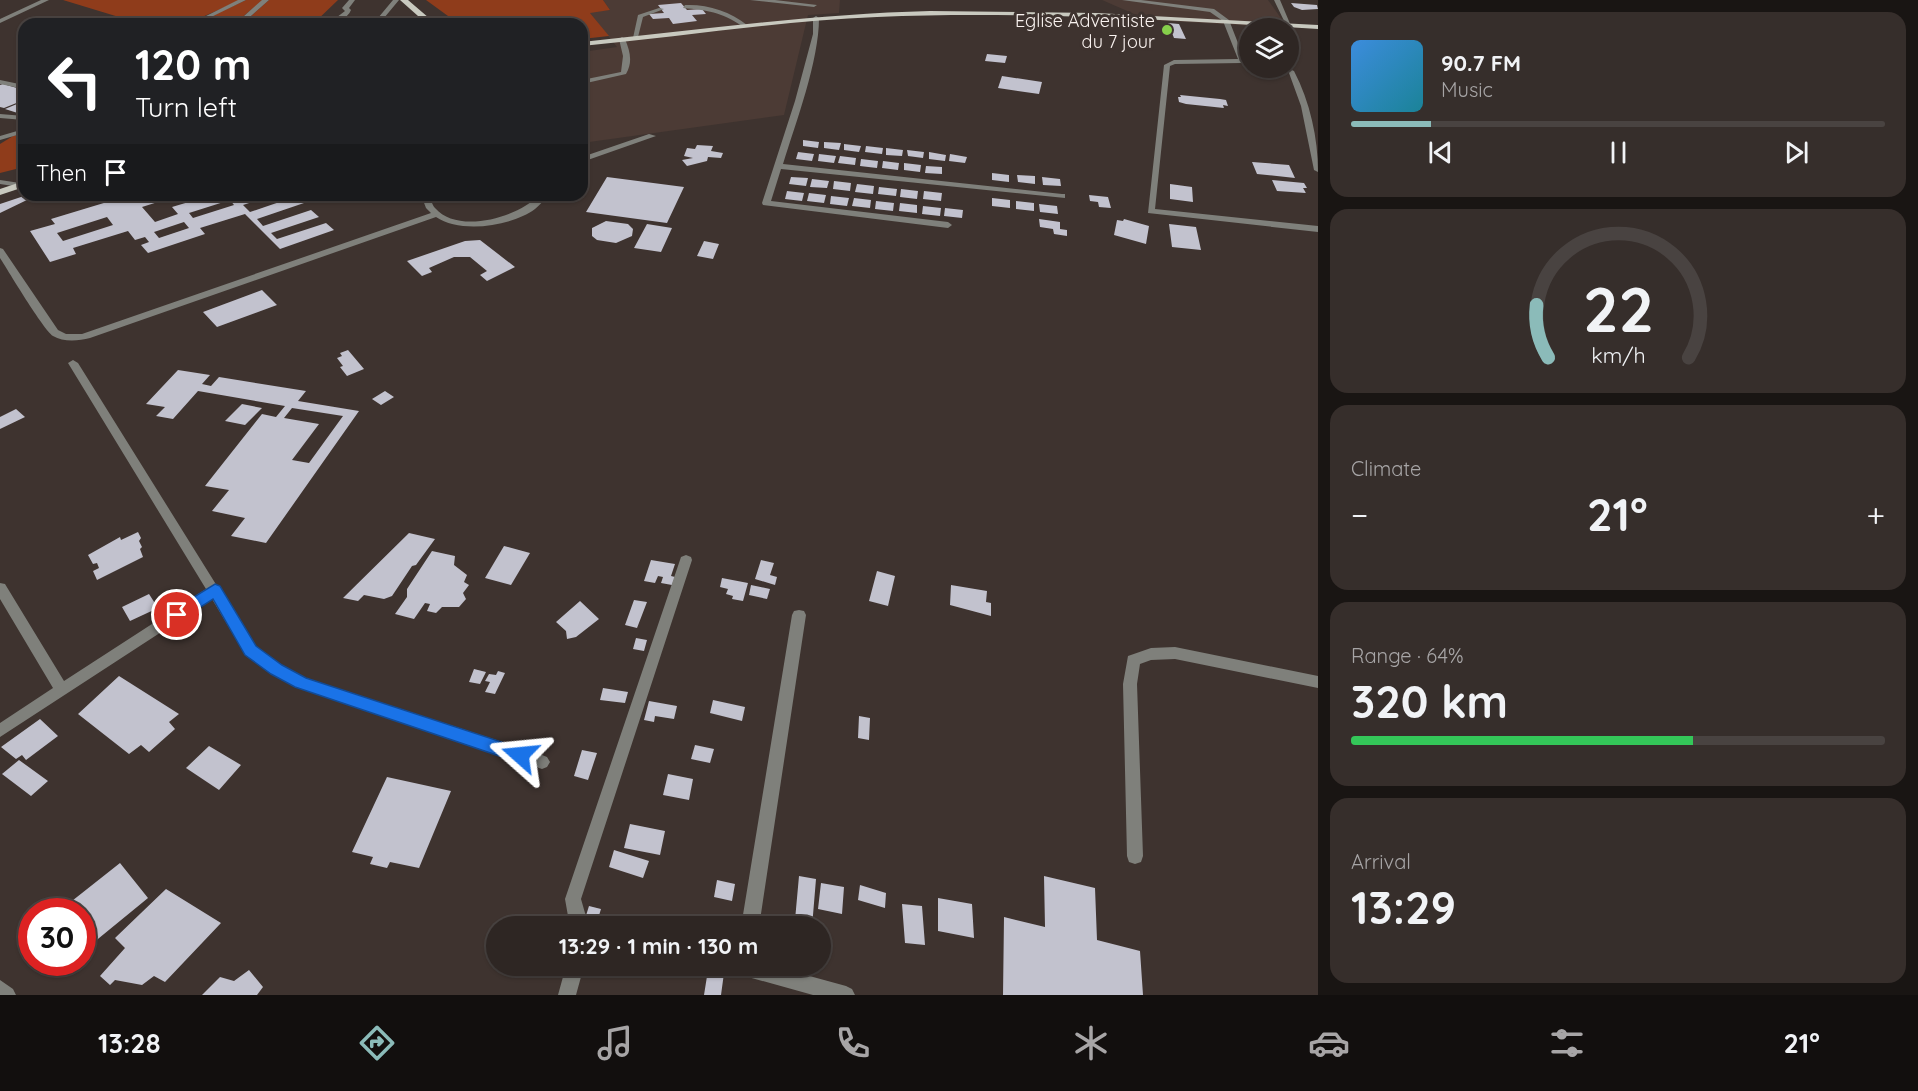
<!DOCTYPE html>
<meta charset="utf-8">
<style>
:root{--surface:#2e2623;--page:#362e2b;--text:#f1f3f6;--muted:#a7a5a6;--line:#494341;--accent:#8bbbb9}
body{margin:0;font-family:Quicksand,sans-serif;background:var(--page);color:var(--text);height:100vh;display:flex;flex-direction:column;font-size:22px;white-space:nowrap}
*{box-sizing:border-box;margin:0}
p{font-size:20px;color:var(--muted)}
.icon{flex:none;width:33px;height:33px;fill:none;stroke:currentColor;stroke-width:2;stroke-linecap:round;stroke-linejoin:round}
.map{position:relative;flex:1;overflow:hidden}
.panel{display:flex;flex-direction:column;gap:12px;padding:12px;background:#191513;width:600px}
.panel>*{flex:none}
.guide{position:absolute;left:18px;top:18px;width:570px;height:183px;border-radius:18px;box-shadow:0 2px 4px #0004,0 0 0 2px var(--line);background:#202124;color:#fff;overflow:hidden}
.controls{position:absolute;left:1239px;top:18px;display:grid;gap:12px}
.controls a{display:grid;place-items:center;width:60px;height:60px;border-radius:50%;background:var(--surface);box-shadow:0 2px 4px #0004,0 0 0 2px var(--line);font-size:30px}
.speed{position:absolute;left:18px;top:898px;display:flex;gap:12px;font-size:30px;font-weight:700;text-align:center}
.speed>*{display:grid;place-content:center;width:78px;height:78px;border-radius:50%;background:var(--surface);box-shadow:0 2px 4px #0004,0 0 0 2px var(--line);line-height:1}
.speed .limit{border:9px solid #d22;background:#fff;color:#111}
.pin{position:absolute;display:grid;place-items:center;width:51px;height:51px;color:#fff;margin:-26px;border:3px solid #fff;border-radius:50%;box-shadow:0 2px 6px #0007}
.me{position:absolute;width:66px;margin:-33px;rotate:288deg;stroke-linejoin:round;filter:drop-shadow(0 0 4px #0008)}
.turn{display:flex;align-items:center;gap:21px;height:126px;padding:0 18px;font-size:27px}
.turn .icon{width:78px;height:78px;stroke-width:2.5}
.turn b{display:block;font-size:42px;line-height:51px}
.then{display:flex;align-items:center;height:57px;padding:0 18px;background:#0003;gap:12px;font-size:22px}
.big{font-size:45px;font-weight:700;line-height:1.1}
.panel .widget{flex:1;display:flex;flex-direction:column;justify-content:center;gap:9px;min-width:0;padding:0 21px;border-radius:18px;background:var(--page)}
.panel .dial{align-items:center;gap:0}
.dial svg{height:156px;overflow:visible;fill:none;stroke:var(--line);stroke-width:7;stroke-linecap:round;text-anchor:middle}
.dial text{fill:var(--text);stroke:none}
.song{display:flex;align-items:center;gap:18px}
.cover{width:72px;height:72px;border-radius:9px;background:linear-gradient(135deg,hsl(210 70% 55%),hsl(190 70% 35%))}
.played{height:6px;border-radius:3px;background:linear-gradient(90deg,var(--accent) 15%,var(--line) 15%)}
.keys{display:flex;justify-content:space-around;direction:ltr}
.heat{display:flex;justify-content:space-between;align-items:center;font-size:33px;direction:ltr}
.charge{height:9px;border-radius:4px;background:linear-gradient(90deg,#34c759 64%,var(--line) 0)}
.trip{position:absolute;left:486px;top:916px;width:345px;height:60px;border-radius:30px;background:var(--surface);box-shadow:0 2px 4px #0004,0 0 0 2px var(--line);font-weight:700;line-height:60px;text-align:center}
.tabs{display:flex;height:96px;justify-content:space-around;align-items:center;background:#120f0e;color:var(--muted)}
.tabs .icon{width:42px;height:42px}
.tabs .active{color:var(--accent)}
.tabs b{font-size:27px;color:var(--text)}
main{display:flex;flex:1;min-height:0}
.map>svg:first-child{display:block}
</style>
<main>
<div class="map">
<svg width="1318" height="995" viewBox="0 0 1318 995">
<rect width="100%" height="100%" fill="#3e332f"/>
<!-- built -->
<path fill="#4c3b35" d="M603,0H840L839,13L808,15L784,115L582,143V52L617,47L589,12L610,10Z
M1102,0H1268L1288,28L1148,20Z"/>
<!-- green -->
<path fill="#8f3c1b" d="M63,0H241L200,18L203,20L246,0H263L234,24H127L132,21Z
M269,0H338L313,24H242Z
M426,0H603L610,10L590,13L609,36L582,39V24H459Z
M24,133V167L0,173V144L13,136Z"/>
<!-- building -->
<path fill="#c2c2ce" fill-rule="evenodd" d="M681,3L687,10L702,9L706,14L692,15L697,21L673,24L669,18L653,19L649,14L664,13L658,5Z
M1291,3L1317,5L1318,9L1302,10L1294,7Z
M1168,23L1179,24L1186,39L1174,38Z
M987,54L1007,56L1005,63L985,61Z
M1002,76L1042,82L1039,94L998,88Z
M3,84L24,90V100L4,108L0,107V85Z
M1180,95L1220,99L1226,100L1228,106L1223,105L1224,108L1186,104L1179,102L1178,97H1181Z
M24,101V115L5,109Z
M803,140L819,142L818,148L803,146Z
M824,142L841,143L839,150L824,148Z
M844,144L861,146L859,152L844,150Z
M697,145L713,146L711,151L723,153L721,158L708,157L707,161L687,166L682,160L693,158L684,156L687,148L695,149Z
M866,146L883,148L882,154L865,152Z
M886,148L903,150L902,156L886,155Z
M907,150L924,152L923,158L908,156Z
M798,152L814,154L812,161L796,159Z
M929,152L946,155L945,161L929,159Z
M819,154L836,156L834,163L818,161Z
M950,154L967,157L965,163L949,161Z
M840,156L856,158L855,165L838,163Z
M861,159L878,161L877,168L860,166Z
M883,161L899,163L898,170L882,168Z
M1252,162L1289,165L1295,178L1257,174Z
M904,163L921,165L920,172L904,170Z
M926,166L942,167V174L925,173Z
M992,173L1009,175V182L992,180Z
M1017,175L1035,176V184L1018,182Z
M607,177L684,187L667,223L586,212Z
M791,177L808,178L806,186L789,184Z
M1042,177L1060,179L1061,186L1043,185Z
M812,179L829,181L827,188L810,187Z
M1272,180L1304,183L1307,188H1303L1306,193L1277,191Z
M834,181L851,183L850,191L833,189Z
M857,184L874,186L873,194L855,192Z
M1170,184L1192,187L1193,202L1170,199Z
M879,187L897,189L896,196L878,194Z
M901,189L918,191L917,199L900,197Z
M787,191L804,193L802,201L785,199Z
M924,191L942,193L941,201L923,199Z
M809,193L826,195L824,203L807,201Z
M114,195H180L142,207L155,222L178,214L172,207L212,195H274L243,205L250,212L297,196L304,203L257,219L263,226L311,210L319,217L271,233L277,239L326,223L334,230L280,249L245,214L200,228L205,234L148,253L141,245L149,242L145,237L135,240L128,231L73,248L76,254L50,262L30,231L55,224L51,219L117,199ZM230,200L234,205L193,218L189,213ZM107,217L113,225L63,241L57,233ZM184,222L189,228L159,238L154,232Z
M1089,195L1108,197L1111,208L1099,207L1098,202L1090,201Z
M24,196L29,199L0,213V204Z
M831,196L849,198L847,206L830,204Z
M854,198L871,200L870,208L852,206Z
M992,198L1010,200V208L992,206Z
M876,201L894,203L893,211L875,209Z
M1016,201L1034,203V211L1016,209Z
M900,203L917,205V213L899,211Z
M1039,204L1057,206L1058,214L1040,212Z
M923,206L941,208L940,216L922,214Z
M945,208L963,210L962,218L944,216Z
M1039,219L1060,222V229L1067,230V236L1054,234L1053,229L1040,227Z
M1124,219L1149,226L1146,244L1114,235L1117,220L1123,221Z
M606,221L628,224L633,229L632,236L616,243L597,240L592,236V228Z
M647,224L672,228L661,252L634,248Z
M1169,224L1196,227L1201,250L1172,247Z
M480,240L515,267L487,281L480,275L487,271L470,257H454L429,268L432,272L422,276L407,261L465,241Z
M704,241L719,244L713,259L697,256Z
M262,290L277,305L217,327L203,312Z
M348,350L364,369L347,376L340,367L343,366L337,358L342,356L340,353Z
M178,370L210,375L202,384L211,386L219,377L306,391L298,401L359,411L266,543L231,536L245,518L212,511L229,490L205,486L262,414L276,417L285,406L198,391L173,419L156,416L165,407L146,404ZM292,408L343,416L309,463L292,460L319,424L284,418Z
M385,391L394,397L381,405L372,399Z
M242,404L262,408L245,425L225,421Z
M16,409L25,417L0,429V417Z
M138,532L141,538L139,541L142,547L140,549L143,557L97,580L93,571L99,568L97,563L93,564L88,555L120,537L121,540Z
M409,533L435,539L416,565L412,566L392,596L384,599L364,595L358,601L343,598Z
M504,546L530,553L511,585L485,578Z
M432,551L455,556L454,565L467,575L464,582L469,585L463,593L466,599L459,607H442L436,613L427,611L430,604L425,603L414,619L395,614L407,597V589Z
M651,560L675,564L671,576L675,577L672,585L661,583L663,577L658,576L655,583L644,581Z
M761,560L774,563L770,575L777,577L775,585L755,579Z
M877,571L895,576L888,606L869,601Z
M722,578L748,583L743,601L732,599L733,596L726,594L728,589L720,587Z
M751,585L770,589L767,599L749,595Z
M951,585L987,591L986,602L991,603V616L950,605Z
M149,594L158,608L130,621L122,607Z
M634,600L647,602L637,628L625,625Z
M580,601L599,619L576,637L567,639L566,631L556,622Z
M636,638L647,640L644,651L633,649Z
M474,669L486,672L480,684L469,682Z
M498,671L505,673L495,694L485,692L490,682L485,681L489,674L496,675Z
M119,676L179,714L169,722L175,729L149,752L141,745L129,754L78,714Z
M603,688L628,692L625,703L600,700Z
M713,700L745,707L742,721L710,713Z
M649,701L677,706L674,719L655,716L654,722L644,720Z
M859,716L870,718L869,740L858,738Z
M40,719L58,736L26,760L22,755L16,759L1,747Z
M695,745L714,749L710,763L691,759Z
M209,746L241,765L219,790L186,768Z
M582,750L597,753L588,780L574,776Z
M19,760L48,781L31,796L2,774Z
M668,774L693,779L689,800L663,795Z
M387,777L451,791L419,868L390,862L387,868L370,864L373,857L352,852Z
M630,824L665,831L660,855L624,848Z
M614,850L649,861L643,878L609,867Z
M120,863L148,898L82,952V912H58Z
M799,876L816,879L812,927H778L779,917L795,920Z
M1044,876L1095,888L1097,940L1140,951L1143,995H1003L1004,917L1045,927Z
M717,880L735,884L732,901L714,897Z
M821,883L844,887L842,914L818,909Z
M860,885L886,893L885,908L858,900Z
M166,889L221,923L165,982L154,976L142,985L115,980L110,985L100,976L125,948L115,938Z
M938,898L972,904L974,938L938,931Z
M902,904L922,906L925,945L905,943Z
M589,906L601,909L596,925L584,922Z
M249,970L263,987L257,995H202L220,977L234,981Z
M708,970L724,973L721,995H704Z"/>
<g fill="none" stroke-linecap="round" stroke-linejoin="round">
<!-- lane -->
<path fill="#7f807b" fill-rule="evenodd" d="M238,0H246L205,20L200,19Z
M262,0H269L242,24H235Z
M349,0H355L349,8L351,10C348,18 336,24 328,24L345,11L342,8Z
M750,0H775L817,5L814,7Z
M685,5C707,4 730,11 747,25L742,26C721,12 707,10 683,8Z
M659,8L664,9L643,17L638,37L633,38L638,15Z
M622,37L625,39C630,51 633,62 626,74L582,84V80L621,72L623,56L619,39Z
M0,80L24,85V89L0,84Z
M0,114L24,116V120L0,118Z
M24,129V133L0,140V136Z
M649,134L656,136L582,162V157Z
M1175,647L1318,676V688L1175,659L1151,660L1140,664L1137,684L1143,856L1141,862L1135,864L1129,862L1127,856L1123,684L1128,656L1151,648Z"/>
<!-- street -->
<path fill="#7f807b" fill-rule="evenodd" d="M41,0H49L0,23V19Z
M393,0H399L379,24H373Z
M1122,0H1141L1214,9L1229,20L1245,61L1242,63L1175,64L1170,66L1155,209L1318,226V232L1148,213L1164,65L1174,60L1238,59L1223,21L1210,12Z
M1274,0H1280L1291,26L1286,25Z
M816,16L819,18C819,61 796,122 783,164L1062,194H1065V198L781,169L771,201L948,222L952,225L948,228L763,205L762,203L795,101L813,34V18Z
M1280,68H1287L1294,71C1310,102 1318,138 1318,172L1314,170L1301,106L1289,73Z
M0,180L20,183L24,185L20,187L0,184Z
M421,195H429C431,199 432,205 435,208C458,235 519,217 539,195H548C544,200 540,205 535,209C512,226 461,234 436,217L90,338C78,341 63,342 53,336C43,329 9,272 0,258V248L3,249L58,330L66,334H82L431,213L426,208Z
M73,360L78,363L217,586H220L221,591L255,646L282,666L305,678L542,755L547,757L550,762L547,767L542,769L296,687L272,674L245,654L212,599L0,737V723L53,688L0,599V583L5,584L64,681L206,589L68,363Z
M686,555L691,557L692,560L581,899L585,913L592,927H574L568,916L565,899L680,560L681,557Z
M799,610L804,611L806,615L759,927H741L792,615L794,611Z
M566,966H584L576,995H558Z
M732,966H773L846,986L852,989L855,995H813L741,975L735,972Z
M0,980L13,989L16,995H0Z"/>
<!-- primary -->
<path fill="#c8c9bf" fill-rule="evenodd" d="M400,0H408L436,24H427Z
M930,11L1097,13L1318,25V29C1171,20 1024,11 877,17C778,21 680,37 582,46V42C698,30 814,14 930,11Z
M24,181V187L0,195V189Z"/>
</g>
<!-- route -->
<path fill="#1a73e8" stroke="#114b97" stroke-width="1.5" d="M215,584L220,586L256,646L282,665L306,678L526,750L529,755L526,761L520,763L295,687L271,674L245,655L213,599L182,619H171L169,615L171,611Z"/>
<!-- markers -->
<circle fill="#86cf4b" stroke="#3e332f" stroke-width="2" cx="1167" cy="30" r="6"/>
<g text-anchor="middle" dominant-baseline="central" stroke-width="6" stroke-linejoin="round" paint-order="stroke">
<!-- far-poi labels -->
<g font-size="18" fill="#faf3f0" stroke="#3e332f" text-anchor="end">
<text x="1155" y="20">Eglise Adventiste<tspan x="1155" dy="21">du 7 jour</tspan></text>
</g>
</g>
</svg>
<div class="controls">
<a><svg class="icon" aria-label="layers" viewBox="0 0 24 24"><path d="M12 4l9 5-9 5-9-5zM3 14l9 5 9-5"/></svg></a>
</div>
<div class="speed"><div class="limit">30</div></div>
<div class="pin" style="left:177px;top:615px;background:#d93025"><svg class="icon" aria-label="arrive" viewBox="0 0 24 24"><path d="M6 21V4h12l-3 4 3 4H6"/></svg></div>
<svg class="me" style="left:520px;top:755px" viewBox="-20 -20 40 40"><path d="M0-17L14 15 0 8-14 15z" fill="#1a73e8" stroke="#fff" stroke-width="4"/></svg>
<div class="trip">13:29 · 1 min · 130 m</div>
<div class="guide">
<div class="turn"><svg class="icon" aria-label="left" viewBox="0 0 24 24"><path d="M17 20v-9H6M10 6l-5 5 5 5"/></svg><div><b>120 m</b>Turn left</div></div>
<div class="then">Then<svg class="icon" aria-label="arrive" viewBox="0 0 24 24"><path d="M6 21V4h12l-3 4 3 4H6"/></svg></div>
</div>
</div>
<section class="panel">
<div class="widget">
<div class="song"><i class="cover"></i><div><b>90.7 FM</b><p>Music</p></div></div>
<div class="played"></div>
<div class="keys"><svg class="icon" aria-label="previous" viewBox="0 0 24 24"><path d="M18 5L8 12l10 7zM5 5v14"/></svg><svg class="icon" aria-label="pause" viewBox="0 0 24 24"><path d="M8 5v14M16 5v14"/></svg><svg class="icon" aria-label="next" viewBox="0 0 24 24"><path d="M6 5l10 7-10 7zM19 5v14"/></svg></div>
</div>
<div class="widget dial"><svg viewBox="0 0 100 80">
<path d="M14 69A42 42 0 1 1 86 69"/>
<path d="M14 69A42 42 0 0 1 8 42" stroke="#8bbbb9"/>
<text x="50" y="56" font-size="32" font-weight="700">22</text>
<text x="50" y="72" font-size="11">km/h</text>
</svg></div>
<div class="widget"><p>Climate</p>
<div class="heat"><a>−</a><b class="big">21°</b><a>+</a></div>
</div>
<div class="widget"><p>Range · 64%</p><b class="big">320 km</b><div class="charge"></div></div>
<div class="widget"><p>Arrival</p><b class="big">13:29</b></div>
</section>
</main>
<nav class="tabs">
<b>13:28</b>
<svg class="icon active" aria-label="directions" viewBox="0 0 24 24"><path d="M12 3l9 9-9 9-9-9zM9 14v-3h6M13 9l2 2-2 2"/></svg>
<svg class="icon" aria-label="music" viewBox="0 0 24 24"><path d="M9 18V5l10-2v13"/><circle cx="6" cy="18" r="3"/><circle cx="16" cy="16" r="3"/></svg>
<svg class="icon" aria-label="phone" viewBox="0 0 24 24"><path d="M5 4h4l2 5-3 2q2 4 5 5l2-3 5 2v4C11 20 4 13 5 4z"/></svg>
<svg class="icon" aria-label="climate" viewBox="0 0 24 24"><path d="M12 3v18M4 7l16 10M4 17L20 7"/></svg>
<svg class="icon" aria-label="car" viewBox="0 0 24 24"><path d="M5 17H2v-5l4-1 3-4h7l3 4 3 1v5h-3M9 17h6M6 11h13"/><circle cx="7" cy="17" r="2"/><circle cx="17" cy="17" r="2"/></svg>
<svg class="icon" aria-label="filters" viewBox="0 0 24 24"><path d="M4 7h16M4 17h16"/><circle cx="9" cy="7" r="2"/><circle cx="15" cy="17" r="2"/></svg>
<b>21°</b>
</nav>
